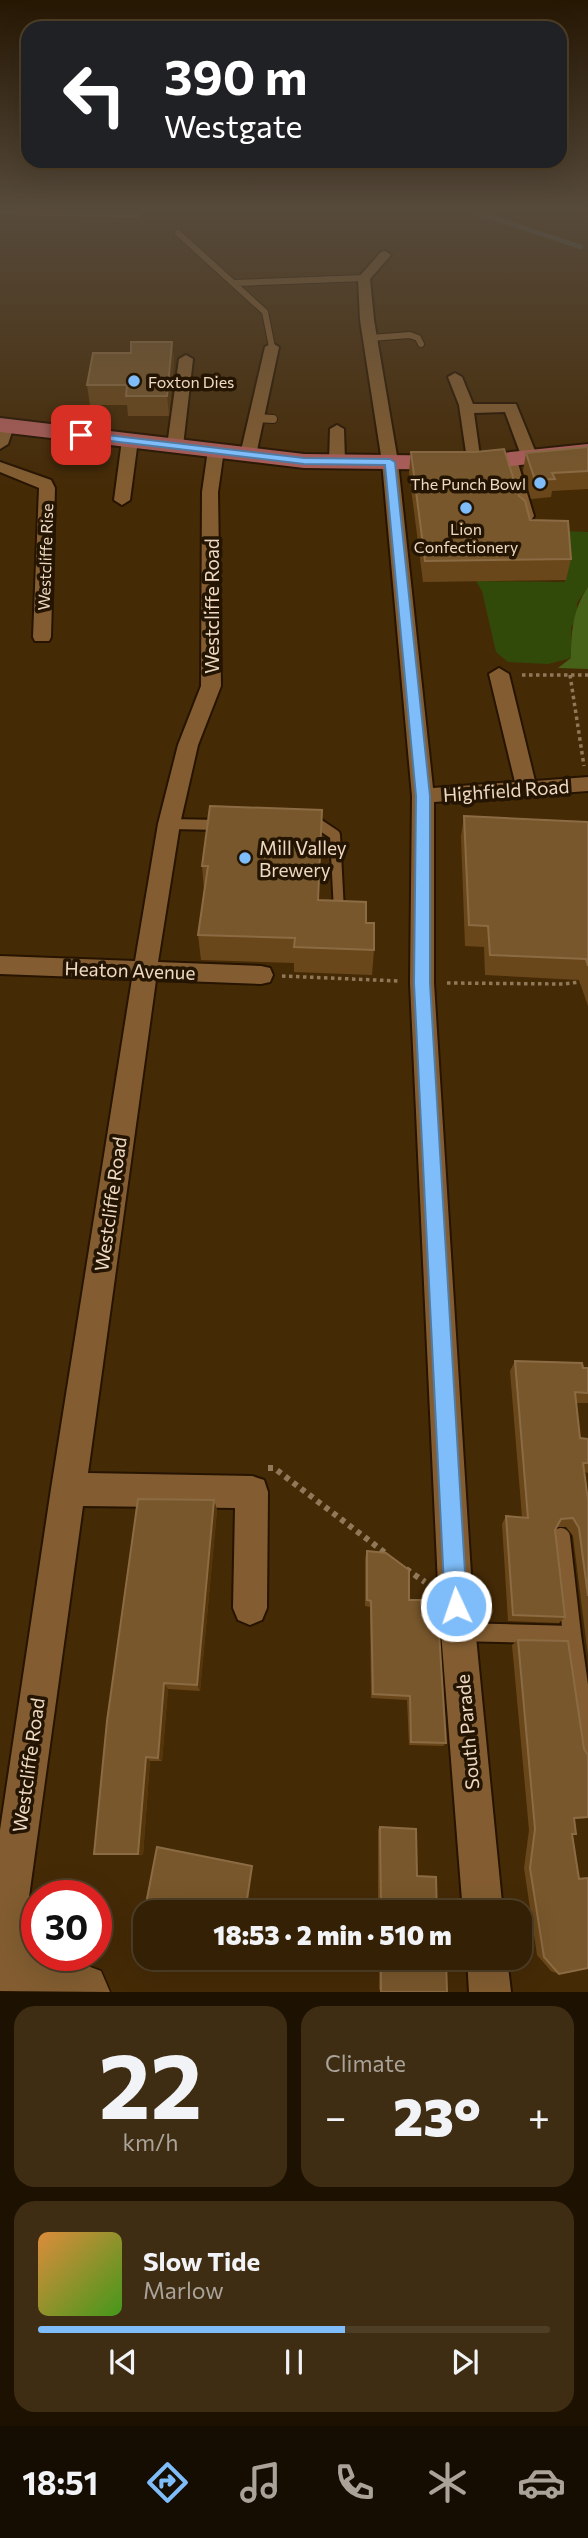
<!DOCTYPE html>
<meta charset="utf-8">
<style>
:root{--surface:#342004;--page:#3f2d13;--text:#f1f3f6;--muted:#a9a39a;--line:#4e3e26;--accent:#7ebdf9}
body{margin:0;font-family:Commissioner,sans-serif;background:var(--page);color:var(--text);height:100vh;display:flex;flex-direction:column;font-size:26px;white-space:nowrap}
*{box-sizing:border-box;margin:0}
p{font-size:23px;color:var(--muted)}
.icon{flex:none;width:38px;height:38px;fill:none;stroke:currentColor;stroke-width:2;stroke-linecap:round;stroke-linejoin:round}
.map{position:relative;height:1992px;overflow:hidden}
.side{display:flex;flex-direction:column;gap:14px;padding:14px;background:#1d1202;flex:1}
.side>*{flex:none}
.banner{position:absolute;left:21px;top:21px;width:546px;height:147px;border-radius:21px;box-shadow:0 7px 28px #0002,0 0 0 2px var(--line);background:#202124;color:#fff;overflow:hidden}
.speed{position:absolute;left:21px;top:1880px;display:flex;gap:14px;font-size:35px;font-weight:700;text-align:center}
.speed>*{display:grid;place-content:center;width:91px;height:91px;border-radius:50%;background:var(--surface);box-shadow:0 7px 28px #0002,0 0 0 2px var(--line);line-height:1}
.speed .limit{border:10px solid #d22;background:#fff;color:#111}
.pin{position:absolute;display:grid;place-items:center;width:60px;height:60px;color:#fff;margin:-30px;border-radius:14px;box-shadow:0 4px 10px #0006}
.me{position:absolute;width:77px;margin:-38px;rotate:357deg;stroke-linejoin:round;filter:drop-shadow(0 0 5px #0008)}
.turn{display:flex;align-items:center;gap:24px;height:147px;padding:0 28px;font-size:32px}
.turn .icon{width:91px;height:91px;stroke-width:2.5}
.turn b{display:block;font-size:49px;line-height:60px}
.big{font-size:52px;font-weight:800;line-height:1.1}
.side .tile{flex:1;display:flex;flex-direction:column;justify-content:center;gap:10px;min-width:0;padding:0 24px;border-radius:21px;background:var(--page)}
.side .dial{align-items:center;gap:0}
.dial b{font-size:91px;line-height:1}
.song{display:flex;align-items:center;gap:21px}
.cover{width:84px;height:84px;border-radius:10px;background:linear-gradient(135deg,hsl(30 70% 55%),hsl(100 70% 35%))}
.played{height:7px;border-radius:4px;background:linear-gradient(90deg,var(--accent) 60%,var(--line) 60%)}
.keys{display:flex;justify-content:space-around;direction:ltr}
.heat{display:flex;justify-content:space-between;align-items:center;font-size:38px;direction:ltr}
.side .tiles{flex:1;display:grid;gap:14px;grid-template-columns:1fr 1fr}
.tile:last-child{grid-column:span 2}
.trip{position:absolute;left:133px;top:1900px;width:399px;height:70px;border-radius:21px;background:var(--surface);box-shadow:0 7px 28px #0002,0 0 0 2px var(--line);font-weight:800;line-height:70px;text-align:center}
.tabs{display:flex;height:112px;justify-content:space-around;align-items:center;background:#150d02;color:var(--muted)}
.tabs .icon{width:49px;height:49px}
.tabs .active{color:var(--accent)}
.tabs b{font-size:32px;color:var(--text)}
.map>svg:first-child{display:block}
</style>
<div class="map">
<svg width="588" height="1992" viewBox="0 0 588 1992">
<rect width="100%" height="100%" fill="#452a06"/>
<!-- green -->
<path fill="#324a09" d="M564,531L588,532V587L577,603V618L571,627V658L548,664L508,662L496,652L482,591L476,581L565,582Z"/>
<!-- forest -->
<path fill="#466218" d="M588,587V669L558,668L571,658C571,632 573,609 588,587Z"/>
<g fill="none" stroke-linecap="round" stroke-linejoin="round">
<!-- stream -->
<path stroke="#4b565f" stroke-width="4.5" d="M460,207L581,247"/>
<defs>
<path id="lane-far3" d="M0,212L138,215
M178,233L265,312L272,347
M234,283L364,278
M370,338L410,335L418,338L421,344"/>
<path id="lane-far2" d="M256,418L273,419"/>
<path id="lane-far1" d="M169,824L222,825
M306,825H320L335,835L339,911"/>
<path id="lane" d="M561,1537L572,1635
M459,1632L572,1635L588,1750"/>
<path id="street" d="M385,251L391,255L370,279L374,320L398,462L433,788L515,782L489,674L499,668L509,674L535,781L588,777V791L434,802V983L473,1606L503,1913H463L439,1606L410,983L412,796L382,462L360,320L358,278L381,252Z
M272,343L279,347L256,455L248,460L240,455L265,347Z
M186,355L193,359L183,446L175,451L167,446L179,359Z
M455,373L462,377L473,404H516L538,458L535,461L530,463L522,458L505,412L474,413L481,463L473,468L468,466L459,405L448,377Z
M7,422L14,426L8,444L0,449V425Z
M337,425L344,429L345,461L337,466L329,461L330,429Z
M130,435L138,440L130,500L122,505L114,500L122,440Z
M216,445L224,450L218,492L221,686L198,745L180,824L158,962L261,966L270,968L273,975L270,982L261,984L156,980L88,1473L252,1476L264,1480L268,1492L267,1608L262,1620L250,1625L238,1620L233,1608L235,1508L83,1506L20,1962L14,1976L0,1982V1830L51,1489L132,979L0,974V956L135,961L158,824L178,745L201,686L202,492L208,450Z
M509,455L517,460L534,516L532,519H520L518,516L501,460Z
M0,462L51,480L55,488L51,637L49,641H35L33,637L39,488L0,472Z
M467,1958H507L511,1992H469Z"/>
<path id="secondary" d="M0,1933L37,1946V1955H59L101,1971L110,1992L0,1991Z"/>
<path id="primary" d="M0,418L304,454L473,456L588,444V458L473,470L304,468L0,432Z"/>
</defs>
<!-- lane-far3 casing -->
<use href="#lane-far3" stroke="#261400" stroke-width="8"/>
<!-- lane-far2 casing -->
<use href="#lane-far2" stroke="#261400" stroke-width="10"/>
<!-- lane-far1 casing -->
<use href="#lane-far1" stroke="#261400" stroke-width="14"/>
<!-- lane casing -->
<use href="#lane" stroke="#261400" stroke-width="22"/>
<!-- street casing -->
<use href="#street" stroke="#261400" stroke-width="4"/>
<!-- secondary casing -->
<use href="#secondary" stroke="#261400" stroke-width="3"/>
<!-- primary casing -->
<use href="#primary" stroke="#261400" stroke-width="4"/>
<!-- path-far1 -->
<path stroke="#907859" stroke-width="3.5" stroke-dasharray="3.5 3.5" stroke-linecap="butt" d="M522,675H588
M570,675L584,766
M282,976L399,981
M447,983L563,984L588,981"/>
<!-- path -->
<path stroke="#907859" stroke-width="6" stroke-dasharray="5 5" stroke-linecap="butt" d="M268,1468H274L388,1555
M406,1569L425,1582"/>
<!-- lane-far3 -->
<use href="#lane-far3" stroke="#835d31" stroke-width="6"/>
<!-- lane-far2 -->
<use href="#lane-far2" stroke="#835d31" stroke-width="8"/>
<!-- lane-far1 -->
<use href="#lane-far1" stroke="#835d31" stroke-width="10"/>
<!-- lane -->
<use href="#lane" stroke="#835d31" stroke-width="18"/>
<!-- street -->
<use href="#street" fill="#835d31" fill-rule="evenodd"/>
<!-- secondary -->
<use href="#secondary" fill="#835d31" fill-rule="evenodd"/>
<!-- primary -->
<use href="#primary" fill="#ae5e5b" fill-rule="evenodd"/>
</g>
<!-- wall -->
<path fill="#6a471a" d="M172,342L174,361L169,416H128L127,405H90L87,385L131,353Z
M588,447V489L552,491L551,497L531,499L523,471L526,453Z
M411,452L519,496L530,520L571,559L566,580L423,582L409,472Z
M210,806L318,900L366,923L374,950L372,975L294,972V963L201,960L198,935L204,890L202,866Z
M464,816L588,822V1006L579,980L485,975L484,947L465,946L461,837Z
M515,1361L588,1368V1403H576L580,1438L588,1439V1473L585,1472L588,1500V1656L573,1536L566,1527H557L555,1530L565,1617L559,1623L508,1621L502,1524L506,1516L522,1517L510,1371Z
M214,1500L217,1510L200,1691L168,1689L162,1761H150L143,1855L94,1854Z
M367,1551L409,1600L446,1743L443,1746L409,1745L407,1700L371,1698L370,1607L365,1606V1558Z
M518,1640L588,1755V1818L574,1819L572,1834L579,1878L588,1877V1968L559,1974L551,1971L537,1955L524,1868L529,1830L512,1645Z
M380,1827L417,1876L437,1912L441,1913H378V1829Z
M379,1958H446L381,1992L379,1989Z"/>
<!-- shaded-wall -->
<path fill="#55350a" d="M172,342L174,361L169,416L167,396Z
M214,1500L217,1510L200,1691L197,1685Z
M164,1683L168,1689L162,1761L158,1758Z
M146,1757L150,1761L143,1855L138,1854Z
M252,1866H253L246,1913H245Z"/>
<!-- building -->
<path fill="#78572c" stroke="#8b6b43" stroke-width="2" d="M131,342H172L167,396H126L127,385H87L93,353H131Z
M588,447V471L552,473L555,479L535,480L526,453Z
M504,449L519,496L525,501L530,520L568,521L571,559L425,561L411,452H476Z
M210,806L322,810L318,900L366,902V923H374V950L294,947L295,938L198,935L208,866H202Z
M464,816L588,822V966L586,959L490,955L488,926L469,925Z
M515,1361L582,1363L583,1368H588V1393L575,1392L580,1438L588,1439V1463H583L588,1500V1596L579,1528L573,1518L561,1519L555,1530L565,1617L513,1615L506,1516L528,1518Z
M138,1499L214,1500L197,1685L164,1683L158,1758L146,1757L138,1854H94L107,1721Z
M367,1551L386,1553L409,1570V1600H437L446,1743L411,1742L410,1696L373,1694L371,1601L367,1600Z
M518,1640L568,1641L584,1749L588,1755V1817L574,1818L576,1834H572L579,1879L588,1878V1968L559,1974L544,1957L530,1868L535,1829Z
M380,1827L416,1829L417,1876L436,1877L437,1913H381Z
M157,1847L252,1866L245,1913H162L145,1909Z
M381,1958H446L447,1992H381Z"/>
<!-- sky -->
<linearGradient id="sky" x2="0" y2="1"><stop stop-color="#261703"/><stop offset="0.43" stop-color="#564a3b"/><stop offset="1" stop-color="#564a3b" stop-opacity="0"/></linearGradient>
<rect width="588" height="486" fill="url(#sky)"/>
<!-- route -->
<path fill="#7ebdf9" stroke="#527ba2" stroke-width="2" d="M81,432L304,458L390,459L395,462L430,796V983L467,1606L464,1614L456,1617L448,1614L445,1606L414,983L416,796L385,465L304,464L77,437L76,435Z"/>
<!-- markers -->
<g fill="#7ebdf9" stroke="#241503" stroke-width="2.5">
<circle cx="134" cy="381" r="7"/>
<circle cx="540" cy="483" r="7"/>
<circle cx="466" cy="508" r="7"/>
<circle cx="245" cy="858" r="7"/>
</g>
<g text-anchor="middle" dominant-baseline="central" stroke-width="7" stroke-linejoin="round" paint-order="stroke">
<!-- far-poi labels -->
<g font-size="16" fill="#efd9c2" stroke="#241503" text-anchor="start">
<text x="148" y="381">Foxton Dies</text>
<text x="526" y="483" text-anchor="end">The Punch Bowl</text>
<text x="466" y="528" text-anchor="middle">Lion<tspan x="466" dy="18">Confectionery</tspan></text>
</g>
<!-- far-street labels -->
<g font-size="16" fill="#efd9c2" stroke="#241503">
<text transform="translate(45 557) rotate(-88)">Westcliffe Rise</text>
</g>
<!-- street labels -->
<g font-size="19" fill="#efd9c2" stroke="#241503">
<text transform="translate(211 606) rotate(-90)">Westcliffe Road</text>
<text transform="translate(506 790) rotate(-4)">Highfield Road</text>
<text transform="translate(130 970) rotate(2)">Heaton Avenue</text>
<text transform="translate(110 1204) rotate(-82)">Westcliffe Road</text>
<text transform="translate(467 1732) rotate(-95)">South Parade</text>
<text transform="translate(28 1765) rotate(-82)">Westcliffe Road</text>
</g>
<!-- poi labels -->
<g font-size="19" fill="#efd9c2" stroke="#241503" text-anchor="start">
<text x="259" y="847">Mill Valley<tspan x="259" dy="22">Brewery</tspan></text>
</g>
</g>
</svg>
<div class="speed"><div class="limit">30</div></div>
<div class="pin" style="left:81px;top:435px;background:#d93025"><svg class="icon" aria-label="arrive" viewBox="0 0 24 24"><path d="M6 21V4h12l-3 4 3 4H6"/></svg></div>
<svg class="me" style="left:456px;top:1606px" viewBox="-20 -20 40 40"><circle r="17" fill="#7ebdf9" stroke="#fff" stroke-width="3"/><path d="M0-11L8 9 0 5-8 9z" fill="#fff"/></svg>
<div class="trip">18:53 · 2 min · 510 m</div>
<div class="banner">
<div class="turn"><svg class="icon" aria-label="left" viewBox="0 0 24 24"><path d="M17 20v-9H6M10 6l-5 5 5 5"/></svg><div><b>390 m</b>Westgate</div></div>
</div>
</div>
<section class="side">
<div class="tiles">
<div class="tile dial"><b>22</b><p>km/h</p></div>
<div class="tile"><p>Climate</p>
<div class="heat"><a>−</a><b class="big">23°</b><a>+</a></div>
</div>
<div class="tile">
<div class="song"><i class="cover"></i><div><b>Slow Tide</b><p>Marlow</p></div></div>
<div class="played"></div>
<div class="keys"><svg class="icon" aria-label="previous" viewBox="0 0 24 24"><path d="M18 5L8 12l10 7zM5 5v14"/></svg><svg class="icon" aria-label="pause" viewBox="0 0 24 24"><path d="M8 5v14M16 5v14"/></svg><svg class="icon" aria-label="next" viewBox="0 0 24 24"><path d="M6 5l10 7-10 7zM19 5v14"/></svg></div>
</div>
</div>
</section>
<nav class="tabs">
<b>18:51</b>
<svg class="icon active" aria-label="directions" viewBox="0 0 24 24"><path d="M12 3l9 9-9 9-9-9zM9 14v-3h6M13 9l2 2-2 2"/></svg>
<svg class="icon" aria-label="music" viewBox="0 0 24 24"><path d="M9 18V5l10-2v13"/><circle cx="6" cy="18" r="3"/><circle cx="16" cy="16" r="3"/></svg>
<svg class="icon" aria-label="phone" viewBox="0 0 24 24"><path d="M5 4h4l2 5-3 2q2 4 5 5l2-3 5 2v4C11 20 4 13 5 4z"/></svg>
<svg class="icon" aria-label="climate" viewBox="0 0 24 24"><path d="M12 3v18M4 7l16 10M4 17L20 7"/></svg>
<svg class="icon" aria-label="car" viewBox="0 0 24 24"><path d="M5 17H2v-5l4-1 3-4h7l3 4 3 1v5h-3M9 17h6M6 11h13"/><circle cx="7" cy="17" r="2"/><circle cx="17" cy="17" r="2"/></svg>
</nav>
